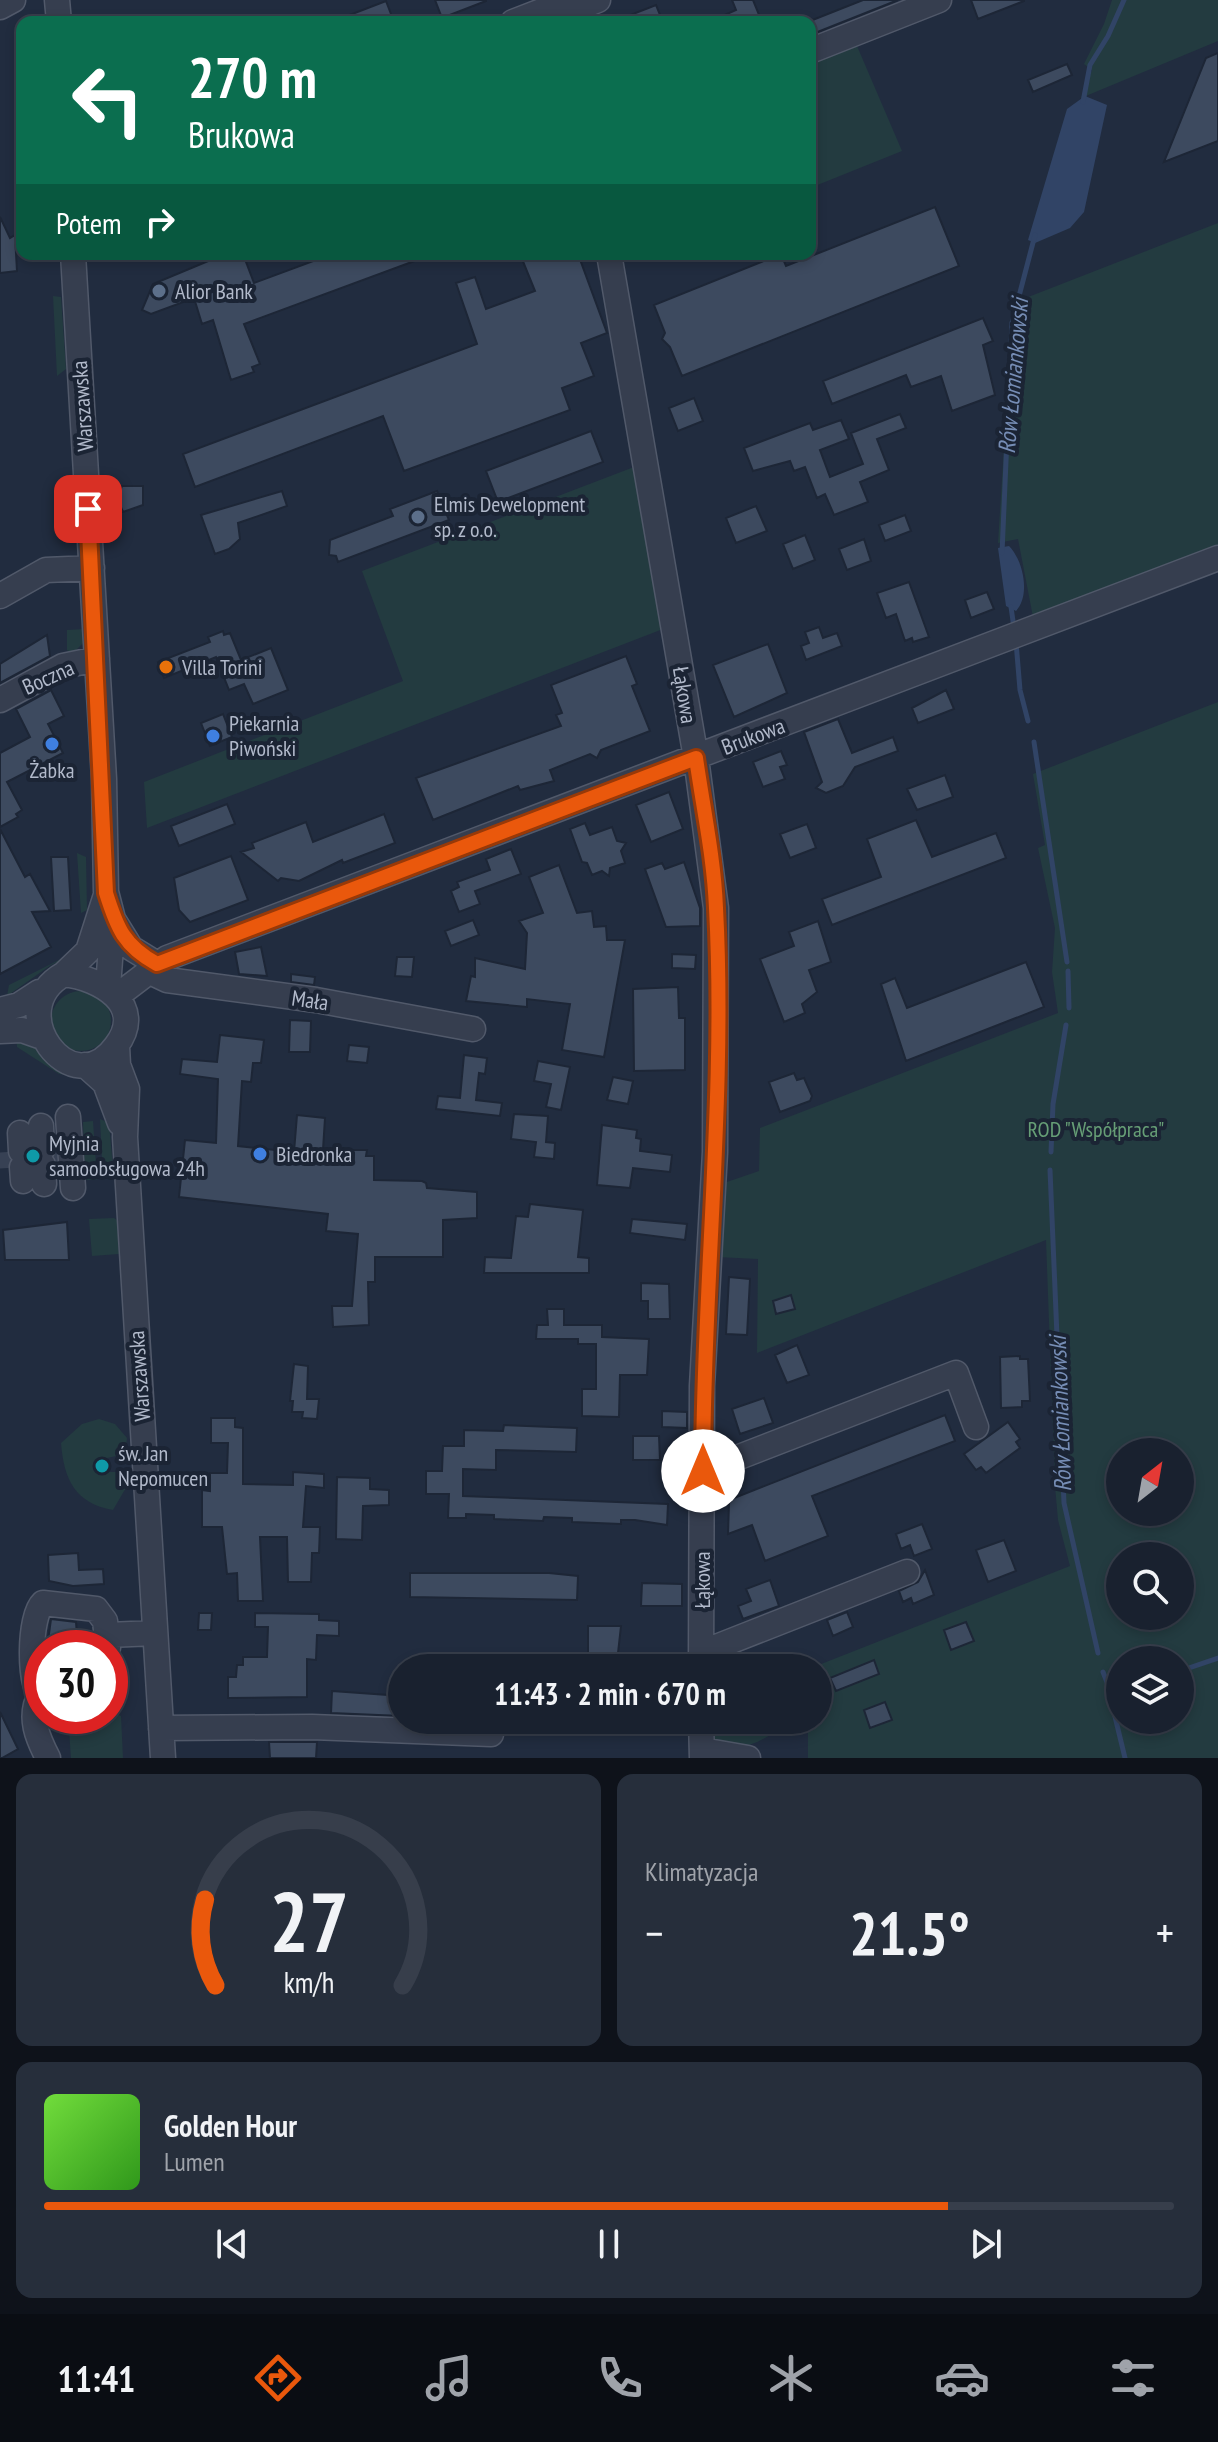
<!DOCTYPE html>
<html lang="pl">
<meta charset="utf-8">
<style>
:root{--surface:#19212f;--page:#262e3b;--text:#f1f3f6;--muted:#9fa3aa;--line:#373e4b;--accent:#ea580c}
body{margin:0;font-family:"PT Sans Narrow",sans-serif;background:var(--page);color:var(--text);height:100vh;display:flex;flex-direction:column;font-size:30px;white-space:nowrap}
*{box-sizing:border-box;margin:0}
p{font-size:26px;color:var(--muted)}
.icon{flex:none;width:44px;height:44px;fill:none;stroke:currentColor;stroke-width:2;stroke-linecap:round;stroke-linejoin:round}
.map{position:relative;height:1758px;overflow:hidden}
.drawer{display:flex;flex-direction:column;gap:16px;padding:16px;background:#0e121a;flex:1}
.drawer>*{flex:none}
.hud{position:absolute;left:16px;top:16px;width:800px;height:244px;border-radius:16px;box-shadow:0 4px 12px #0003,0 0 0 2px var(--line);background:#0b6e4f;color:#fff;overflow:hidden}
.needle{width:52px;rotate:31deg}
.controls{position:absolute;left:1106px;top:1438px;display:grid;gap:16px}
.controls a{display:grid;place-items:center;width:88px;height:88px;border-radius:50%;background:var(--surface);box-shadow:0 4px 12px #0003,0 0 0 2px var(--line);font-size:40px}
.speed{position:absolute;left:24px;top:1630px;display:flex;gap:16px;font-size:40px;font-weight:700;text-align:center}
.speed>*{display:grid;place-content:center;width:104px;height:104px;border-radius:50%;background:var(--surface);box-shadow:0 4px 12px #0003,0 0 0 2px var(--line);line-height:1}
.speed .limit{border:12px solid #d22;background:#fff;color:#111}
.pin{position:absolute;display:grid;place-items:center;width:68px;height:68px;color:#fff;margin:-34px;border-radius:16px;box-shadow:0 4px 12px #0006}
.me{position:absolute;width:88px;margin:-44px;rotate:0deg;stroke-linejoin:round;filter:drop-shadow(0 0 6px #0008)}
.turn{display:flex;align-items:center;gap:28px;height:168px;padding:0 40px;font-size:36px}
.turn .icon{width:104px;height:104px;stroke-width:2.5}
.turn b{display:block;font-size:56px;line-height:68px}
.then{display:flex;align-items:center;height:76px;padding:0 40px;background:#0003;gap:16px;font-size:30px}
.big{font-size:60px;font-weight:800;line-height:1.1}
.drawer .tile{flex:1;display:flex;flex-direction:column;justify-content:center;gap:12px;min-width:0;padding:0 28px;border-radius:16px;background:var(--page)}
.drawer .dial{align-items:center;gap:0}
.dial svg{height:208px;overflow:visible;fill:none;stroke:var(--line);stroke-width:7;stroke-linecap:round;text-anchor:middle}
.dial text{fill:var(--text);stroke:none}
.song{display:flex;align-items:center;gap:24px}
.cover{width:96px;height:96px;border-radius:12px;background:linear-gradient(135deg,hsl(100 70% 55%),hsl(110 70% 35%))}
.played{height:8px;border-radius:4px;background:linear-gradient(90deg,var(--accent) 80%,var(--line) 80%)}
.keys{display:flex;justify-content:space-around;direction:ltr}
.heat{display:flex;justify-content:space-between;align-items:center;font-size:44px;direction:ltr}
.drawer .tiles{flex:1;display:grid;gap:16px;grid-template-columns:1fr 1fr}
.tile:last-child{grid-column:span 2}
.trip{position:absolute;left:388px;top:1654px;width:444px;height:80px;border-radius:40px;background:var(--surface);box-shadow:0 4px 12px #0003,0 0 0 2px var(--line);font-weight:800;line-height:80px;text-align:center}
.tab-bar{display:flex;height:128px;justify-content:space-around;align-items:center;background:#0a0d13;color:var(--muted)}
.tab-bar .icon{width:56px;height:56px}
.tab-bar .on{color:var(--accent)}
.tab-bar b{font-size:36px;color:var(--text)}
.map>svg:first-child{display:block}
</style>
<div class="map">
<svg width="1218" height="1758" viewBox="0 0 1218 1758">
<rect width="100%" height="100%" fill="#212c3f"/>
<!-- green -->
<path fill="#233b40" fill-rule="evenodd" d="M1112,0H1218V41L1081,98L1092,70L1084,64L1104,24Z
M854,39L902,151L810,188V56Z
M1218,223V546L1033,617L1018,539L998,543L1013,303Z
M53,296L61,297L66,369L57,376Z
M634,467L663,629L147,828L144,782L403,681L362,571Z
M85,629L83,643L72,654L67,650V630Z
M1218,702V1758H808V1720H818V1668H811L1070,1566L1058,1520L1055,1486L1046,1240L757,1353L758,1259L717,1257L721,1184L759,1171L760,1128L1058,1013L1052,972L1055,928L1038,848L1045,845L1033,774ZM1120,1452H1180V1512H1120ZM1120,1556H1180V1616H1120ZM1120,1660H1180V1720H1120Z
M77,853L86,857L87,910L81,913Z
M65,957H69L51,965L7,996L9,985Z
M51 1021a30 30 0 1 1 60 0a30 30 0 1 1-60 0Z
M16,1037L34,1046L52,1066L84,1077L59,1074L17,1047Z
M100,1119L109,1123L114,1179H103Z
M93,1121L97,1180H85L83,1122Z
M114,1218L118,1221L119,1254L92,1256L89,1219Z
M99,1419L115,1424L127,1438L125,1454L98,1460L95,1464L100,1472H117L127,1486L113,1510C75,1503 64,1480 61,1443L82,1424Z
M110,1712L121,1716L123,1758H71L68,1716H110Z
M712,1720H789C768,1739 739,1758 712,1739Z"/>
<!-- water -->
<path fill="#314466" d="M1085,96L1107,105L1084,212L1070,228L1035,243L1028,240L1067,109Z
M1009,546C1023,560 1031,595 1016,611L1006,606L998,548Z"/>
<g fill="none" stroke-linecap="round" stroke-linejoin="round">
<!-- stream -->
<path stroke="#314466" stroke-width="5" d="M1083,102L1090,65L1108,36L1124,0
M1002,553L1012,323L1035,235
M1011,607L1014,628
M1016,642L1020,690L1028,721
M1034,742L1067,962
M1068,971L1069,1008
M1051,1152L1053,1104L1066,1025
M1050,1170L1064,1503L1098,1653
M1180,1671L1218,1658
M1103,1672L1112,1695
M1110,1696L1125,1758"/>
</g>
<!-- building -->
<path fill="#3d4a5f" stroke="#1d2636" stroke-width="2" d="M435,0H486V1L442,18Z
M732,0H753L762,22H709L736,10Z
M863,0H898L810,35V21Z
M971,0H1024V1L978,19Z
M386,1L394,22H334V21Z
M656,5L663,22H615V21Z
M1218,53V141L1164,162L1206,58Z
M1067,64L1072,75L1033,92L1028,80Z
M935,207L959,266L682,376L670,347L662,339L665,333L654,305L781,254L786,266Z
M0,217L10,238L15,235L17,271L0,273Z
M225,254H243L254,283L332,254L428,256L244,324L260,364L252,367L254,372L231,380L213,320L202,324L194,298L151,314L142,310L153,284Z
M520,254H578L607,333L581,343L594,376L562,388L570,410L404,471L383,416L195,487L183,454L477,344L456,283L475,277L486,309L535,291Z
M983,318L993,341L983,345L995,395L952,411L941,376L911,387L906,375L832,404L823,381Z
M694,398L703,421L678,431L669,408Z
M900,414L906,428L877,439L889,470L860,482L868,502L834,515L825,494L817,498L805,467L794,471L790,461L753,471L744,448L810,423L813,430L841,420L849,439L820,450L830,477L863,464L851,433Z
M591,431L603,462L498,502L486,471Z
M122,486H143V505L123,512L117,498Z
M282,491L287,506L238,523L240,539L229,549L215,554L201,515Z
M437,491L449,520L338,562L336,556L329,555L330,540L393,516L390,509Z
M756,506L767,531L736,543L726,518Z
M905,515L911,531L885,541L879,525Z
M805,535L815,560L793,569L783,544Z
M864,539L871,561L847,570L839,549Z
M909,582L929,637L913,642L912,638L905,641L896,614L886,618L877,593Z
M987,592L994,609L971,618L965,600Z
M819,627L823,638L837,633L842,646L806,660L801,646L809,643L805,632Z
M223,631L224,635L230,633L241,660L271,648L288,690L253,704L244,684L229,690L216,657L164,678L158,662L210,642L208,637Z
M47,635L50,656L0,683V664Z
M768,644L787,693L734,717L713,665Z
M626,656L637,684L632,686L650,731L601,750L597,758L590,754L550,770L554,781L520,790L518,786L433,820L416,778L561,726L556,715L562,713L551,685Z
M51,690L64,716L48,724L63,753L7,782L22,810L16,814L18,817L0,827V753L30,737L16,709Z
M946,690L954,709L918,723L912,708Z
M223,714L232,737L210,746L201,723Z
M838,719L852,753L893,737L898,751L855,767L843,786L826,793L816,788L822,782L804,732Z
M781,751L787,765L780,767L785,779L763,787L753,762Z
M945,775L953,797L917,810L907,789Z
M669,792L683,829L651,842L636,805Z
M227,804L235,824L179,846L171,826Z
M384,814L395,843L343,863L342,860L299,881L281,878L278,881L241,852L254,848L252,843L306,822L313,842Z
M916,820L932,857L996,833L1006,858L832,925L822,899L881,877L867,839Z
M585,823L590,835L612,827L617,841L626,843L621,851L625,863L610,868L609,876L602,871L592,875L587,863L582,862L570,829Z
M807,824L816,848L790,858L780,834Z
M0,829L25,877L30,874L50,911L32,912L51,947L0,974Z
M511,849L521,874L475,891L480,904L459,912L451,891L459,887L457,882L490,870L486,859Z
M231,856L248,900L190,922L179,910L174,878Z
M51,857H68L71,910L54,911Z
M684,862L700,908V926L666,927L645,869L662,863L665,869Z
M559,865L577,913L592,911L594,927L606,926L607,940H625L604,1057L562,1050L570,1004L527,999V1007L466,1001L471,976L475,977V958L525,969L527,933L519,921L543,913L529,877Z
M473,920L479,935L451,946L445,931Z
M818,921L831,962L809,970L817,992L802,1004L805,1013L784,1022L760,959L794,946L789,932Z
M261,947L267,976L239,974L235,952Z
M672,954L696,955L695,969L672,968Z
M397,957H414L412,977L395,976Z
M1026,962L1044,1007L906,1061L881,984L895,978L907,1008Z
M291,974L315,977L314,985L291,982Z
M678,987L679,1018H685V1070L634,1071L633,989Z
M290,1020L311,1021L310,1052H289Z
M220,1035L264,1040L261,1063H253L251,1082L242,1081L238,1146L294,1152L297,1115L325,1118L323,1150H367L366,1156H374V1180L422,1181L426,1183L427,1188L477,1192V1218L443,1220V1257H375V1282H368L369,1325L333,1327L332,1306H352L358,1234L326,1231L328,1214L179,1197L185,1140L216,1143L218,1079L180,1074L182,1059L217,1062Z
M349,1045L369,1047L367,1063L347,1061Z
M464,1055L487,1058L485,1074L479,1073L476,1100L502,1103L500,1116L436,1109L438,1096L460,1098Z
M538,1061L570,1067L561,1110L546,1107L551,1084L534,1081Z
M794,1073L797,1080L804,1078L812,1096L810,1101L780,1112L769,1082Z
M613,1077L633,1081L628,1104L607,1100Z
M514,1114L548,1116L546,1142L555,1143L554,1159L534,1157L536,1142L511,1139Z
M602,1125L637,1130L636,1138L641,1139L640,1151L672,1155L670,1172L633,1168L630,1188L597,1185Z
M530,1204L583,1210L578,1257L589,1258V1273H484L485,1257L511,1258L516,1216L528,1217Z
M632,1219L687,1224L685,1240L630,1233Z
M67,1222L69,1260H5L3,1230Z
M729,1277L750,1279L747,1335L726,1334Z
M641,1283L669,1284L670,1319H648V1301H641Z
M791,1295L795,1309L776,1314L773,1301Z
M547,1309H564V1325H602V1337L649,1339L647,1375H620L619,1417L582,1416V1389H596V1344H578V1339H536L537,1325H548Z
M797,1345L809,1375L787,1383L775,1355Z
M1020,1356V1359H1028L1030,1401H1022V1407L1001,1408L1000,1357Z
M294,1364L308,1366L307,1399H319L317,1419L302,1418L303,1412H292L293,1401H290Z
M764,1398L773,1423L740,1434L732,1409Z
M662,1411L687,1412V1428L662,1427Z
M945,1415L955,1441L812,1496L828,1536L765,1561L752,1525L728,1534L729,1503L734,1498Z
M211,1418H235V1427L243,1428V1484L293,1485V1472L324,1474V1488L306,1486L303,1527H320L319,1553H312L311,1582H288L287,1537H260L263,1601H238L237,1573L227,1574L222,1527H202V1490L210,1491V1473H227L228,1443H211Z
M1008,1422L1020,1439L1016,1442L1020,1448L986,1473L981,1467L976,1470L964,1454Z
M504,1425L577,1428L576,1452L496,1450V1470L463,1469V1496L668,1504L667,1525L635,1520H621V1524L572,1522V1518L544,1517L543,1521L494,1519V1515L466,1514V1518H448L449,1494H426V1471H442L443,1446H464V1430L503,1431Z
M633,1436H659L660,1460H633Z
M337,1477L370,1478V1489L389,1490V1505L363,1506L362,1540L336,1539Z
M922,1524L932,1549L914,1556L910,1545L901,1549L896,1534Z
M1004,1540L1016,1571L988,1582L976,1550Z
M78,1553L79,1570L103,1569L104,1584L73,1586L49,1581L48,1555Z
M925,1570L934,1595L913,1604L911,1598L903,1602L899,1591L918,1582Z
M410,1573H549L578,1576L577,1600L410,1597Z
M770,1580L779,1606L743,1619L738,1606L751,1601L746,1589Z
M642,1583L682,1584V1606H641Z
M847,1612L853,1627L833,1636L827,1620Z
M199,1613H212L211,1630H198Z
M255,1613L319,1614V1620L339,1621V1636L317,1635L316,1660L307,1659V1697L228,1698V1677H236L237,1665H243V1657H267L268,1627H255Z
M51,1619L76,1622L78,1648H47Z
M966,1622L974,1641L951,1650L944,1630Z
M588,1626H621L617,1662H588Z
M874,1660L879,1674L836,1691L830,1678Z
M332,1691L402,1696V1716L331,1713Z
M885,1702L892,1720L870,1728L864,1710Z
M0,1712L18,1749L2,1758H0Z
M269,1742H317L316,1758H270Z"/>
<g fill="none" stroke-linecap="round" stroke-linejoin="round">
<!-- minor-tunnel -->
<path stroke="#374154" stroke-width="24" stroke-dasharray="24 12" stroke-linecap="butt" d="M57,1149L58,1164
M6,1152L7,1168"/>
<defs>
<path id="minor" d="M57,0L59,22
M0,7L13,0
M560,15L598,0
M513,22L557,5
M810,51L939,0
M73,254L104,779L106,892L113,919L108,987
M609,254L696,758L716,908L715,1152L702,1386L701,1668
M0,596L46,570L92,568
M0,700L63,666L97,659
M113,919L131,948L157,964
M148,971L167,980L316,1000L473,1029
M64,974C100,978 147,1005 116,1046C72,1107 0,1010 64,974Z
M64,974L88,951L106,895
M117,996L167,958L1218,558
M0,1010L19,1005L39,992
M0,1031L22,1030L39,1036
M117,1046L118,1065L127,1089L125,1137L163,1758
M85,1065L105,1083L120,1123
M68,1117L73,1188
M41,1126L42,1150
M20,1133L21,1151
M43,1165L44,1184
M22,1167L23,1181
M703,1471L956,1373L976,1427
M108,1635L155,1633
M701,1653L907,1572
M110,1663V1692
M40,1695C28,1717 38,1739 48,1758
M42,1697C28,1685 29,1616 43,1603L96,1609L105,1621L108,1648
M701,1720L702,1758
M161,1728L312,1727L491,1734
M702,1750L748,1758"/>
</defs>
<!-- minor casing -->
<use href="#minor" stroke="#51596a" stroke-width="27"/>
<!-- minor -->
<use href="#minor" stroke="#363e4f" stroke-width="24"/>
</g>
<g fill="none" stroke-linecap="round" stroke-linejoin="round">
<defs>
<path id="route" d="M88,509L106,893C117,928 124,946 157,964L696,758C703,807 714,858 716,908C726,1095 703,1284 703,1471"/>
</defs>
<!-- route casing -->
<use href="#route" stroke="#983908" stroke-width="20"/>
<!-- route -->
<use href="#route" stroke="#ea580c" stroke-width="14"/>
</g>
<!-- markers -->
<g fill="#5c6f8a" stroke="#1b2434" stroke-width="3">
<circle cx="159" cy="291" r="8"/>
<circle cx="418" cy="517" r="8"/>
</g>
<circle fill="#e8710a" stroke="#1b2434" stroke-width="3" cx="166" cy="667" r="8"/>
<g fill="#3f7fe0" stroke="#1b2434" stroke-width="3">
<circle cx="213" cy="736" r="8"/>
<circle cx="52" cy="744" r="8"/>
<circle cx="260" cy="1154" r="8"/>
</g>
<g fill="#0f9aa8" stroke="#1b2434" stroke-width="3">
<circle cx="33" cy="1156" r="8"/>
<circle cx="102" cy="1466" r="8"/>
</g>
<g text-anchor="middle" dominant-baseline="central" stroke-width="8" stroke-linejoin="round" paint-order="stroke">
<!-- poi labels -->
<g font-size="22" fill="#b1b9ca" stroke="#1b2434" text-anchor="start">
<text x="175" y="291">Alior Bank</text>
<text x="434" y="504">Elmis Dewelopment<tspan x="434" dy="25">sp. z o.o.</tspan></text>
<text x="182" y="667">Villa Torini</text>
<text x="229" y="723">Piekarnia<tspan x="229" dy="25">Piwoński</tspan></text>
<text x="52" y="770" text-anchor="middle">Żabka</text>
<text x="49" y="1143">Myjnia<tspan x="49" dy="25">samoobsługowa 24h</tspan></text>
<text x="276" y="1154">Biedronka</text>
<text x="118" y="1453">św. Jan<tspan x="118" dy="25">Nepomucen</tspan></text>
</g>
<!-- street labels -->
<g font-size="22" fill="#b1b9ca" stroke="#1b2434">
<text transform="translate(82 406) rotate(-94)">Warszawska</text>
<text transform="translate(48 677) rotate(-24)">Boczna</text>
<text transform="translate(685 695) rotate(81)">Łąkowa</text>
<text transform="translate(753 736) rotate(-21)">Brukowa</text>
<text transform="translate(310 1000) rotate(8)">Mała</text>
<text transform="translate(139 1376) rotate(-94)">Warszawska</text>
<text transform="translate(702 1580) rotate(-90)">Łąkowa</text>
</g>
<!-- park labels -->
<g font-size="22" fill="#669e76" stroke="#1b2434">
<text x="1096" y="1129">ROD "Współpraca"</text>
</g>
<!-- water labels -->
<g font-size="24" font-style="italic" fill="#768db5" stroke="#1b2434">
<text transform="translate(1013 376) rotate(-85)">Rów Łomiankowski</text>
<text transform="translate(1060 1414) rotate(-92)">Rów Łomiankowski</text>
</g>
</g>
</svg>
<div class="controls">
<a><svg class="needle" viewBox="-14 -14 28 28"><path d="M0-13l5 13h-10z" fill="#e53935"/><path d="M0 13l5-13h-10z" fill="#9fa3aa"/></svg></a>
<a><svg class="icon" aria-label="search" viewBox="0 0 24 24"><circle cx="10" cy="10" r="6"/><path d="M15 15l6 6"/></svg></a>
<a><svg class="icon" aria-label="layers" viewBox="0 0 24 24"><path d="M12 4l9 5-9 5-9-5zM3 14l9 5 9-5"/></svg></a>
</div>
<div class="speed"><div class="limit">30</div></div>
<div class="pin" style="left:88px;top:509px;background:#d93025"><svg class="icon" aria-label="arrive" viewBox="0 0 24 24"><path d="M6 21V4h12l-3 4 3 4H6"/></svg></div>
<svg class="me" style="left:703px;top:1471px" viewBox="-20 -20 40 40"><circle r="19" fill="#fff"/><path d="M0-13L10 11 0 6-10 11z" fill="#ea580c"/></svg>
<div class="trip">11:43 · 2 min · 670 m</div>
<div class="hud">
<div class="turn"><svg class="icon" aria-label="left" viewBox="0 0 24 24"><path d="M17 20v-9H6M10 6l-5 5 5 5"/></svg><div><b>270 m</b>Brukowa</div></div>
<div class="then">Potem<svg class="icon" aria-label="right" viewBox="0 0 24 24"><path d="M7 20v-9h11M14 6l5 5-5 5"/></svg></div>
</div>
</div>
<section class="drawer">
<div class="tiles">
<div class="tile dial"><svg viewBox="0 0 100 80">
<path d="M14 69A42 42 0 1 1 86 69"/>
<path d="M14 69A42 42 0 0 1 10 36" stroke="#ea580c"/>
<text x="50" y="56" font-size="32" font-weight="700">27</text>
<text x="50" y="72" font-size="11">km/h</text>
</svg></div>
<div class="tile"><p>Klimatyzacja</p>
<div class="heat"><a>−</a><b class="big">21.5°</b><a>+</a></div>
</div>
<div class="tile">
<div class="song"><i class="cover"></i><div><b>Golden Hour</b><p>Lumen</p></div></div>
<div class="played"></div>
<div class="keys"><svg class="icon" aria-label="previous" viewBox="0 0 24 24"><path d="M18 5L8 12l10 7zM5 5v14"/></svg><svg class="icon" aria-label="pause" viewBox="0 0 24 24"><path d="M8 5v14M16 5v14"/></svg><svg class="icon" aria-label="next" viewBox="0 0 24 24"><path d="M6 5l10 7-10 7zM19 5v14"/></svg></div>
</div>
</div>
</section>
<nav class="tab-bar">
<b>11:41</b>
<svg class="icon on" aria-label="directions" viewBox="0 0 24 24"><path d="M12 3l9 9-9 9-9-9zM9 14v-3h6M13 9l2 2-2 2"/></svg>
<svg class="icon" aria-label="music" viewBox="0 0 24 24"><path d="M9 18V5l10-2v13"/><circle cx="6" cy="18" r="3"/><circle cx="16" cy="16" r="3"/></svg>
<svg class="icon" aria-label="phone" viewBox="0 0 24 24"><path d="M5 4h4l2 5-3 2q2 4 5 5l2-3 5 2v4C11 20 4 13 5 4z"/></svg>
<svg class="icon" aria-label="climate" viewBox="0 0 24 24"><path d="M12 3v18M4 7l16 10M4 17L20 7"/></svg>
<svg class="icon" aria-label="car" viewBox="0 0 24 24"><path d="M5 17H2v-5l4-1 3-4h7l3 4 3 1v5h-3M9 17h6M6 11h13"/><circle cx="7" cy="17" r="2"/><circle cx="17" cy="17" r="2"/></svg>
<svg class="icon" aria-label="filters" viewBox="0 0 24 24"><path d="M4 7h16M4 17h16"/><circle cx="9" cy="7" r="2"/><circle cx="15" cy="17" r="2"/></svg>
</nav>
